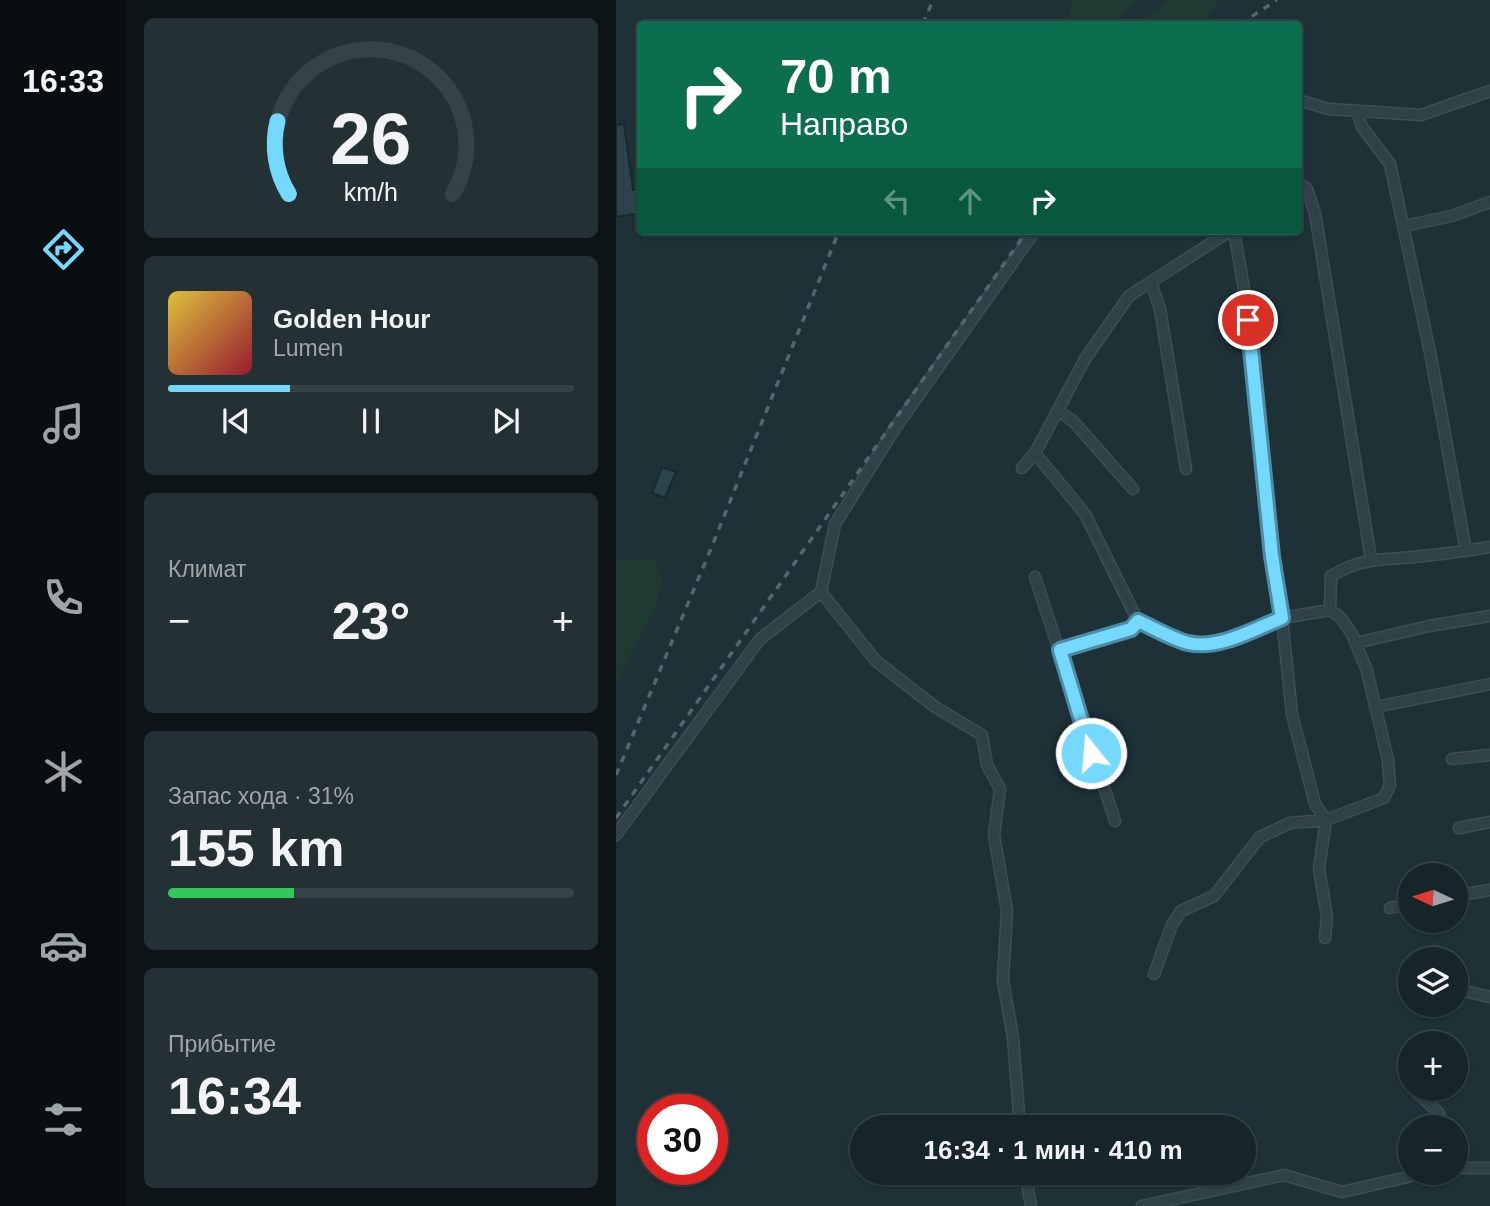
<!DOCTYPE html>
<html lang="ru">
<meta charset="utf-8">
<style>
:root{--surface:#162529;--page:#233135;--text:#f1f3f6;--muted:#9ea5a8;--line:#354246;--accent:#75d9ff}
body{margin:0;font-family:Helvetica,sans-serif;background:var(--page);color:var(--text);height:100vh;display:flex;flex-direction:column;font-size:26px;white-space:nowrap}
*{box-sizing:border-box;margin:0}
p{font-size:23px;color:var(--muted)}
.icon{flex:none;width:38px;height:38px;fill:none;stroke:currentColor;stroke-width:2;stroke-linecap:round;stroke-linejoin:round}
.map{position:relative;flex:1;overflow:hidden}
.details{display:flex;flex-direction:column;gap:18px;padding:18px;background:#0c1417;width:490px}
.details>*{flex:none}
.banner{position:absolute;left:21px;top:21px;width:665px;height:214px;border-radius:7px;box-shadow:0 2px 5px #0004,0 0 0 2px var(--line);background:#0b6e4f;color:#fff;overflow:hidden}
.needle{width:46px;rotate:274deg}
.controls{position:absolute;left:782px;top:863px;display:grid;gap:14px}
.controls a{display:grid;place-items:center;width:70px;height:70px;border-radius:50%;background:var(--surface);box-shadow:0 2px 5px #0004,0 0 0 2px var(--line);font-size:35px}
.speed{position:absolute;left:21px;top:1094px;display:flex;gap:14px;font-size:35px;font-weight:700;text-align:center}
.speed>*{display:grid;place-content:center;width:91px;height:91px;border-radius:50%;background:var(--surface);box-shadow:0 2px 5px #0004,0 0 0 2px var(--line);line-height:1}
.speed .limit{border:10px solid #d22;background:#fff;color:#111}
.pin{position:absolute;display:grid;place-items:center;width:60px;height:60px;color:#fff;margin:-30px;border:4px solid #fff;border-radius:50%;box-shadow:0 2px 7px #0007}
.me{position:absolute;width:77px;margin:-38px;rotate:343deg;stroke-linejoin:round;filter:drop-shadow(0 0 5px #0008)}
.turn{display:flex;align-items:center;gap:24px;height:147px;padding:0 28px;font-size:32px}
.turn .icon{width:91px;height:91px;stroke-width:2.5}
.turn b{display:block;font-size:49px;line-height:60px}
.lanes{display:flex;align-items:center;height:66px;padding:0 28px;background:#0003;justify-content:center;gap:35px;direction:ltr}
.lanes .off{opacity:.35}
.big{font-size:52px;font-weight:700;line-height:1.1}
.details .card{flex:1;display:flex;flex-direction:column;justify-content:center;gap:10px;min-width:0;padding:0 24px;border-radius:10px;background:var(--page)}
.details .dial{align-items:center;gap:0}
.dial svg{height:182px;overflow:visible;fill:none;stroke:var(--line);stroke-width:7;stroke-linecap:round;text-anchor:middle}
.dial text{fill:var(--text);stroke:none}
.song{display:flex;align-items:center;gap:21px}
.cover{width:84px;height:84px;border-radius:10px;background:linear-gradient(135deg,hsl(50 70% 55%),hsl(350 70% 35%))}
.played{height:7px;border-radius:4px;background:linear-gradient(90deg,var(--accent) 30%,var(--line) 30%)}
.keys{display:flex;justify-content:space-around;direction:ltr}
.heat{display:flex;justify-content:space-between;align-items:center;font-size:38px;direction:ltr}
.charge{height:10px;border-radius:5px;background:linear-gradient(90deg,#34c759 31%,var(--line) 0)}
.trip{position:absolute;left:234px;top:1115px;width:406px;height:70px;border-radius:35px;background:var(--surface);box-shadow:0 2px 5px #0004,0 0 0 2px var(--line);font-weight:700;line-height:70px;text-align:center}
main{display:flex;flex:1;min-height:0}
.tabs{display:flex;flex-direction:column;width:126px;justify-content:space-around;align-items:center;background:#090f10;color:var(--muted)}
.tabs .icon{width:49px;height:49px}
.tabs .current{color:var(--accent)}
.tabs b{font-size:32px;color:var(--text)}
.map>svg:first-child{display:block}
</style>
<main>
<nav class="tabs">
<b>16:33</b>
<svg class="icon current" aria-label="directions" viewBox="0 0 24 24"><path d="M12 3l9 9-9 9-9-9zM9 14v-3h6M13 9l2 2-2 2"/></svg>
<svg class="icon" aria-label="music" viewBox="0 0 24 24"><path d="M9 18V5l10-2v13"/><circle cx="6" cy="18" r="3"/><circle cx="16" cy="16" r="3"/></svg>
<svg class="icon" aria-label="phone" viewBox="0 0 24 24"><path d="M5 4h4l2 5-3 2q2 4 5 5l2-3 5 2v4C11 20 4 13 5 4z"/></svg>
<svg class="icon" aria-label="climate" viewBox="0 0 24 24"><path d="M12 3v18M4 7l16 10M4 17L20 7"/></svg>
<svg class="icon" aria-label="car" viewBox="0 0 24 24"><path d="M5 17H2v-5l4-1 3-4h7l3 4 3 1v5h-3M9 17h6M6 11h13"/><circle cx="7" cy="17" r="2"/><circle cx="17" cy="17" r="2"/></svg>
<svg class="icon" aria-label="filters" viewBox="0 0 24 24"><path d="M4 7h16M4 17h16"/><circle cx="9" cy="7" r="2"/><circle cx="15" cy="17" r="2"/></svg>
</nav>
<section class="details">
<div class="card dial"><svg viewBox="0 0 100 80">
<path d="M14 69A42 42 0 1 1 86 69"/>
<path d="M14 69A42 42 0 0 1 9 37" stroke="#75d9ff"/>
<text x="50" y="56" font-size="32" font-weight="700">26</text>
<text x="50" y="72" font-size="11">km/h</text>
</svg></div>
<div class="card">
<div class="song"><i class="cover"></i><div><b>Golden Hour</b><p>Lumen</p></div></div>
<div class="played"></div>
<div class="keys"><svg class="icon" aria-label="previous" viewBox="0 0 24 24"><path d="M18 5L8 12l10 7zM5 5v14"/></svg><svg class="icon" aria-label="pause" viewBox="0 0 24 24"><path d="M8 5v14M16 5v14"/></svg><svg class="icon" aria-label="next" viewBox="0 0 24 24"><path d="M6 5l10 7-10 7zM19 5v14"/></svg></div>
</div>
<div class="card"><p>Климат</p>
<div class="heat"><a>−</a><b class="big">23°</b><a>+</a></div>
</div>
<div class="card"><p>Запас хода · 31%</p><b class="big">155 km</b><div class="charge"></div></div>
<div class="card"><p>Прибытие</p><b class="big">16:34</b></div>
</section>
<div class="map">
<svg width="874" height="1206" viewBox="0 0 874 1206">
<rect width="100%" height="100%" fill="#1d3137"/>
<!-- green -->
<path fill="#1f3933" d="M456,0H525L494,24H446L454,11Z
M550,0H604L587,24H522Z
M0,560H39L46,578L41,604L0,684Z"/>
<!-- building -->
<path fill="#2b444c" stroke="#18292e" stroke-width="2" d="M8,124L17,190H20L24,213L0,217V125Z
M46,467L60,472L49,498L36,493Z"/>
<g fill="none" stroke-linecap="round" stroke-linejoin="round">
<defs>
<path id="minor" d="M682,100L713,109L805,115L874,91
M741,112L746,127L774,164L815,357L850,551
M682,183L691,189L699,213L755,559
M788,226L836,216L874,202
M618,231L629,295L656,556L666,618L676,714L699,804L710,820L703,869L711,917L709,938
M535,282L544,309L570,469
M443,411L457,421L517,489
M419,453L469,514L522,621L571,643L587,645L613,638L666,618L714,610L724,617L736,634L751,671L772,760L774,785L768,798L710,820L674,823L644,837L598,896L565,911L556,925L538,974
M406,468L419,453L469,359L513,296L614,231
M419,577L499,821
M205,592L260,661L319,707L366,735L371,765L384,789L378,835L391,911L387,980L397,1038L404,1127
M714,610L715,576C745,558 764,560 798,557C824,555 849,551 874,547
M740,643L813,626L874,616
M444,650L515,629L522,621
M759,707L874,684
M836,759L874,755
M843,828L874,822
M0,835L144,639L205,592L219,524L280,427L419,231
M840,896L874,890
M774,908L794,904
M840,989L874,997
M801,1093L822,1112L828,1127
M840,1168H874
M409,1172L415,1206
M526,1206L668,1175L726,1192L813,1172"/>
</defs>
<!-- minor casing -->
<use href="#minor" stroke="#3d4e54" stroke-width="13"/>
<!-- minor -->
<use href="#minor" stroke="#304248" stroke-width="10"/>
<!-- rail -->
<path stroke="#526870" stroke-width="3.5" stroke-dasharray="7 7" stroke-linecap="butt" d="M307,24L317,0
M624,24L661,0
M0,775L94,551L223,231
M0,818L411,231"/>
</g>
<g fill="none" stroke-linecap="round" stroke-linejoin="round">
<defs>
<path id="route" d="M475,753L444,650L515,629L522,621C538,628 556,639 572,643C602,650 639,629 666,618L656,556L632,320"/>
</defs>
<!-- route casing -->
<use href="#route" stroke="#4c8da6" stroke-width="18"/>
<!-- route -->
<use href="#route" stroke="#75d9ff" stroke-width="12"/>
</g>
</svg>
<div class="controls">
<a><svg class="needle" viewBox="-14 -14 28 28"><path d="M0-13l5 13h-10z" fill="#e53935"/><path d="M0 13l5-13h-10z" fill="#9ea5a8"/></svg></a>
<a><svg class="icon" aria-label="layers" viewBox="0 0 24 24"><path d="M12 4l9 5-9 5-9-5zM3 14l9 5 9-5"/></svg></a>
<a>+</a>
<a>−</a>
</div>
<div class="speed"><div class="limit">30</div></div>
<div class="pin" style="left:632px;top:320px;background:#d93025"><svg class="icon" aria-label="arrive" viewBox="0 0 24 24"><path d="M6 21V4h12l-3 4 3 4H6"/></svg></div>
<svg class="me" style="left:475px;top:753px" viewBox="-20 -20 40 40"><circle r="17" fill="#75d9ff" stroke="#fff" stroke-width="3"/><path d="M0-11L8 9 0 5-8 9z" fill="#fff"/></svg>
<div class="trip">16:34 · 1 мин · 410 m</div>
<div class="banner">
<div class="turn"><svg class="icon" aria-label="right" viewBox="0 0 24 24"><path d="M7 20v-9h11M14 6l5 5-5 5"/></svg><div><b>70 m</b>Направо</div></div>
<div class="lanes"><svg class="icon off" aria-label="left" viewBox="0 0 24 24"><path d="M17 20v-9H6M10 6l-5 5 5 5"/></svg><svg class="icon off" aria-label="ahead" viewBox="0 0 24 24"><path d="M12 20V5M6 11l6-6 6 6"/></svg><svg class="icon" aria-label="right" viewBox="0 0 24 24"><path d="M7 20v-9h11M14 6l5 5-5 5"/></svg></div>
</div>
</div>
</main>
